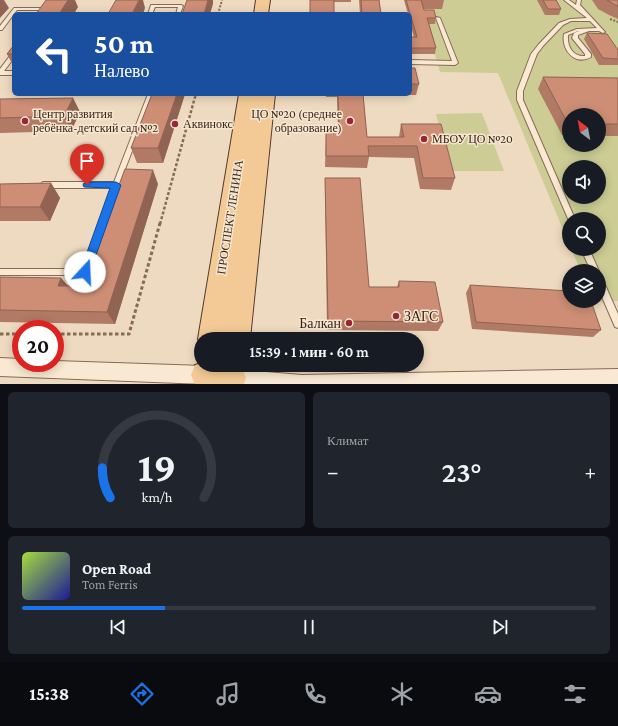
<!DOCTYPE html>
<html lang="ru">
<meta charset="utf-8">
<style>
:root{--surface:#171b24;--page:#20242c;--text:#f1f3f6;--muted:#9ea1a6;--line:#363941;--accent:#1a73e8}
body{margin:0;font-family:"Crimson Pro",serif;background:var(--page);color:var(--text);height:100vh;display:flex;flex-direction:column;font-size:15px;white-space:nowrap}
*{box-sizing:border-box;margin:0}
p{font-size:13px;color:var(--muted)}
.icon{flex:none;width:22px;height:22px;fill:none;stroke:currentColor;stroke-width:2;stroke-linecap:round;stroke-linejoin:round}
.map{position:relative;height:384px;overflow:hidden}
.side{display:flex;flex-direction:column;gap:8px;padding:8px;background:#0d0f14;flex:1}
.side>*{flex:none}
.guide{position:absolute;left:12px;top:12px;width:400px;height:84px;border-radius:6px;box-shadow:0 2px 10px #0003;background:#1a4fa0;color:#fff;overflow:hidden}
.needle{width:26px;rotate:328deg}
.buttons{position:absolute;left:562px;top:108px;display:grid;gap:8px}
.buttons a{display:grid;place-items:center;width:44px;height:44px;border-radius:50%;background:var(--surface);box-shadow:0 2px 10px #0003;font-size:20px}
.speed{position:absolute;left:12px;top:320px;display:flex;gap:8px;font-size:20px;font-weight:700;text-align:center}
.speed>*{display:grid;place-content:center;width:52px;height:52px;border-radius:50%;background:var(--surface);box-shadow:0 2px 10px #0003;line-height:1}
.speed .limit{border:6px solid #d22;background:#fff;color:#111}
.pin{position:absolute;display:grid;place-items:center;width:34px;height:34px;color:#fff;margin:-41px -17px;border-radius:50% 50% 50% 0;rotate:-45deg;box-shadow:0 0 4px #0007}
.pin .icon{rotate:45deg}
.me{position:absolute;width:44px;margin:-22px;rotate:20deg;stroke-linejoin:round;filter:drop-shadow(0 0 3px #0008)}
.turn{display:flex;align-items:center;gap:14px;height:84px;padding:0 16px;font-size:18px}
.turn .icon{width:52px;height:52px;stroke-width:2.5}
.turn b{display:block;font-size:28px;line-height:34px}
.big{font-size:30px;font-weight:600;line-height:1.1}
.side .tile{flex:1;display:flex;flex-direction:column;justify-content:center;gap:6px;min-width:0;padding:0 14px;border-radius:6px;background:var(--page)}
.side .dial{align-items:center;gap:0}
.dial svg{height:104px;overflow:visible;fill:none;stroke:var(--line);stroke-width:7;stroke-linecap:round;text-anchor:middle}
.dial text{fill:var(--text);stroke:none}
.song{display:flex;align-items:center;gap:12px}
.cover{width:48px;height:48px;border-radius:6px;background:linear-gradient(135deg,hsl(80 70% 55%),hsl(240 70% 35%))}
.played{height:4px;border-radius:2px;background:linear-gradient(90deg,var(--accent) 25%,var(--line) 25%)}
.keys{display:flex;justify-content:space-around;direction:ltr}
.heat{display:flex;justify-content:space-between;align-items:center;font-size:22px;direction:ltr}
.side .tiles{flex:1;display:grid;gap:8px;grid-template-columns:1fr 1fr}
.tile:last-child{grid-column:span 2}
.trip{position:absolute;left:194px;top:332px;width:230px;height:40px;border-radius:20px;background:var(--surface);box-shadow:0 2px 10px #0003;font-weight:600;line-height:40px;text-align:center}
.dock{display:flex;height:64px;justify-content:space-around;align-items:center;background:#090b0e;color:var(--muted)}
.dock .icon{width:28px;height:28px}
.dock .on{color:var(--accent)}
.dock b{font-size:18px;color:var(--text)}
.map>svg:first-child{display:block}
</style>
<div class="map">
<svg width="618" height="384" viewBox="0 0 618 384">
<rect width="100%" height="100%" fill="#eedac0"/>
<!-- green -->
<path fill="#cccc94" fill-rule="evenodd" d="M442,0H618V301L594,302L599,301V271H581L571,249H599V219H569V244L498,73L440,72L426,24L435,23L421,9ZM569,115H599V145H569ZM569,167H599V197H569Z
M482,113L504,171H450L436,114Z"/>
<g fill="none" stroke-linecap="round" stroke-linejoin="round">
<defs>
<path id="service" d="M564,0H569L576,5L577,0H581L580,5L605,32L603,33L599,31H589L578,35V38L591,54V57C575,66 561,50 564,34L577,29L597,28L590,21H571L563,25L543,46L537,54L523,91V100L575,219H569V221L517,100V91L531,54L539,44L559,23L570,19L587,18ZM578,31H579L574,33L572,38L585,54V56C573,57 567,47 568,35Z
M151,5H181L183,6L180,14H176L178,7H155L152,14H148Z
M14,8H47L49,9L45,14H41L43,10H17L2,30H0V26Z
M436,17L440,18L458,63L455,65L410,64V60L452,61L436,18Z
M14,52V58L4,71H14V75H0V69L12,53Z
M148,94H154L119,185L88,274L85,275H0V269H82L112,188H43L40,185L43,182H114Z
M581,249H589L599,271H591Z
M599,277L602,278L618,314V328L615,327L599,290Z"/>
<path id="minor" d="M0,358L21,359V363H55V361L205,366L211,369L214,375L211,381L205,384L0,376Z
M232,369L302,375L618,369V384H226L223,378L226,372Z"/>
<path id="primary" d="M256,0H270L268,14H254Z
M239,94H257L239,224L257,94H275L250,339H201V347L198,339Z
M201,363V365H235L242,368L246,378L244,384H195L191,375L195,365Z"/>
</defs>
<!-- service casing -->
<use href="#service" stroke="#886b57" stroke-width="2"/>
<!-- minor casing -->
<use href="#minor" stroke="#886b57" stroke-width="2"/>
<!-- primary casing -->
<use href="#primary" stroke="#553a2c" stroke-width="2"/>
<!-- path-far2 -->
<path stroke="#886b57" stroke-width="2" stroke-dasharray="2 1.5" stroke-linecap="butt" d="M218,14L222,0
M610,19L618,22
M195,98L196,94"/>
<!-- path-far1 -->
<path stroke="#886b57" stroke-width="2.5" stroke-dasharray="3 2" stroke-linecap="butt" d="M299,116H311
M160,224L195,97"/>
<!-- path -->
<path stroke="#886b57" stroke-width="3" stroke-dasharray="3.5 2.5" stroke-linecap="butt" d="M0,334H21
M55,334H129L160,223"/>
<!-- service -->
<use href="#service" fill="#f9e9d3" fill-rule="evenodd"/>
<!-- minor -->
<use href="#minor" fill="#f9e9d3" fill-rule="evenodd"/>
<!-- primary -->
<use href="#primary" fill="#f3ca96" fill-rule="evenodd"/>
</g>
<!-- wall -->
<path fill="#b07a65" d="M310,0H351V2H334Z
M359,0H379L381,14H360Z
M404,0H444L442,9H424V10L436,18L435,24H429L436,48L435,54H410V37H414L410,23V14H408Z
M537,0H556L561,9L559,15H545Z
M592,0H618V19L609,15L598,9Z
M587,33L618,50V65H599L584,39Z
M14,45V67L7,54Z
M410,68L419,84L416,95H373V94H410Z
M543,77L618,78V136H599V115H569V135H562L538,89Z
M152,94H185L163,163H137L131,148Z
M326,94H363L367,137H399L401,124L455,178L451,190L420,189L414,158L369,157L367,168L325,167L326,133H338L337,97H326Z
M73,98L80,112L71,131L0,133V99Z
M325,178L369,287H397L399,281L443,322L438,331L327,330L325,189Z
M51,183L60,198L50,221H0V184Z
M158,184L115,324L0,322V277L61,278L68,286H81Z
M470,285L601,330L593,337L472,329L466,293Z"/>
<!-- shaded-wall -->
<path fill="#906352" d="M0,0H4L9,8L0,18Z
M68,0H75L78,7L74,14H59Z
M139,0H143L145,8L143,14H132Z
M208,0H213V4L210,14H204Z
M177,94H185L163,163L158,148Z
M73,98L80,112L71,131L64,116Z
M153,170L158,184L115,324L107,312Z
M51,183L60,198L50,221L40,207Z
M61,278L72,291L58,286Z"/>
<!-- building -->
<path fill="#cd8e75" stroke="#906352" d="M46,0H68L59,14H36Z
M116,0H139L132,14H108Z
M187,0H208L204,14H182Z
M310,0H334V14H310Z
M361,0H379L381,14H362Z
M406,0H421L424,10H434L436,18H427L436,48H410V37H417Z
M543,0H556L561,9H548Z
M607,0H618V6L615,5Z
M587,33L607,34L618,50V59L603,58Z
M14,45V54H7Z
M410,68H415L419,84H410Z
M543,77L618,78V124H599V115H569V124H568Z
M152,94H177L158,148H131Z
M338,94H363L367,137H404L401,124H441L455,178H423L417,146H368L369,156H326V133H339Z
M73,98L64,116L0,118V99Z
M125,169L153,170L107,312L0,310V277L61,278L58,286H81Z
M325,178H360L369,287H399V281L435,282L443,322L328,321Z
M51,183L40,207H0V184Z
M470,285L569,291V301H591L601,330L476,322Z"/>
<!-- route -->
<path fill="#1a73e8" stroke="#114b97" d="M87,182H116L121,185L90,272L88,275L85,276L81,275L80,272L110,188L84,187L83,185L84,183Z"/>
<!-- markers -->
<g fill="#972736" stroke="#f6e6cf" stroke-width="1.5">
<circle cx="25" cy="121" r="4"/>
<circle cx="350" cy="121" r="4"/>
<circle cx="175" cy="124" r="4"/>
<circle cx="424" cy="139" r="4"/>
<circle cx="396" cy="316" r="4"/>
<circle cx="349" cy="323" r="4"/>
</g>
<g text-anchor="middle" dominant-baseline="central" stroke-width="3" stroke-linejoin="round" paint-order="stroke">
<!-- poi labels -->
<g font-size="12" fill="#37261c" stroke="#f6e6cf" text-anchor="start">
<text x="33" y="114">Центр развития<tspan x="33" dy="14">ребёнка-детский сад №2</tspan></text>
<text x="342" y="114" text-anchor="end">ЦО №20 (среднее<tspan x="342" dy="14">образование)</tspan></text>
<text x="183" y="124">Аквинокс</text>
<text x="432" y="139">МБОУ ЦО №20</text>
</g>
<!-- street labels -->
<g font-size="12" fill="#37261c" stroke="#f6e6cf">
<text transform="translate(230 217) rotate(-81)">ПРОСПЕКТ ЛЕНИНА</text>
</g>
<!-- near-poi labels -->
<g font-size="14" fill="#37261c" stroke="#f6e6cf" text-anchor="start">
<text x="404" y="316">ЗАГС</text>
<text x="341" y="323" text-anchor="end">Балкан</text>
</g>
</g>
</svg>
<div class="buttons">
<a><svg class="needle" viewBox="-14 -14 28 28"><path d="M0-13l5 13h-10z" fill="#e53935"/><path d="M0 13l5-13h-10z" fill="#9ea1a6"/></svg></a>
<a><svg class="icon" aria-label="sound" viewBox="0 0 24 24"><path d="M4 9h4l5-4v14l-5-4H4zM17 9q2 3 0 6"/></svg></a>
<a><svg class="icon" aria-label="search" viewBox="0 0 24 24"><circle cx="10" cy="10" r="6"/><path d="M15 15l6 6"/></svg></a>
<a><svg class="icon" aria-label="layers" viewBox="0 0 24 24"><path d="M12 4l9 5-9 5-9-5zM3 14l9 5 9-5"/></svg></a>
</div>
<div class="speed"><div class="limit">20</div></div>
<div class="pin" style="left:87px;top:185px;background:#d93025"><svg class="icon" aria-label="arrive" viewBox="0 0 24 24"><path d="M6 21V4h12l-3 4 3 4H6"/></svg></div>
<svg class="me" style="left:85px;top:272px" viewBox="-20 -20 40 40"><circle r="19" fill="#fff"/><path d="M0-13L10 11 0 6-10 11z" fill="#1a73e8"/></svg>
<div class="trip">15:39 · 1 мин · 60 m</div>
<div class="guide">
<div class="turn"><svg class="icon" aria-label="left" viewBox="0 0 24 24"><path d="M17 20v-9H6M10 6l-5 5 5 5"/></svg><div><b>50 m</b>Налево</div></div>
</div>
</div>
<section class="side">
<div class="tiles">
<div class="tile dial"><svg viewBox="0 0 100 80">
<path d="M14 69A42 42 0 1 1 86 69"/>
<path d="M14 69A42 42 0 0 1 8 46" stroke="#1a73e8"/>
<text x="50" y="56" font-size="32" font-weight="700">19</text>
<text x="50" y="72" font-size="11">km/h</text>
</svg></div>
<div class="tile"><p>Климат</p>
<div class="heat"><a>−</a><b class="big">23°</b><a>+</a></div>
</div>
<div class="tile">
<div class="song"><i class="cover"></i><div><b>Open Road</b><p>Tom Ferris</p></div></div>
<div class="played"></div>
<div class="keys"><svg class="icon" aria-label="previous" viewBox="0 0 24 24"><path d="M18 5L8 12l10 7zM5 5v14"/></svg><svg class="icon" aria-label="pause" viewBox="0 0 24 24"><path d="M8 5v14M16 5v14"/></svg><svg class="icon" aria-label="next" viewBox="0 0 24 24"><path d="M6 5l10 7-10 7zM19 5v14"/></svg></div>
</div>
</div>
</section>
<nav class="dock">
<b>15:38</b>
<svg class="icon on" aria-label="directions" viewBox="0 0 24 24"><path d="M12 3l9 9-9 9-9-9zM9 14v-3h6M13 9l2 2-2 2"/></svg>
<svg class="icon" aria-label="music" viewBox="0 0 24 24"><path d="M9 18V5l10-2v13"/><circle cx="6" cy="18" r="3"/><circle cx="16" cy="16" r="3"/></svg>
<svg class="icon" aria-label="phone" viewBox="0 0 24 24"><path d="M5 4h4l2 5-3 2q2 4 5 5l2-3 5 2v4C11 20 4 13 5 4z"/></svg>
<svg class="icon" aria-label="climate" viewBox="0 0 24 24"><path d="M12 3v18M4 7l16 10M4 17L20 7"/></svg>
<svg class="icon" aria-label="car" viewBox="0 0 24 24"><path d="M5 17H2v-5l4-1 3-4h7l3 4 3 1v5h-3M9 17h6M6 11h13"/><circle cx="7" cy="17" r="2"/><circle cx="17" cy="17" r="2"/></svg>
<svg class="icon" aria-label="filters" viewBox="0 0 24 24"><path d="M4 7h16M4 17h16"/><circle cx="9" cy="7" r="2"/><circle cx="15" cy="17" r="2"/></svg>
</nav>
